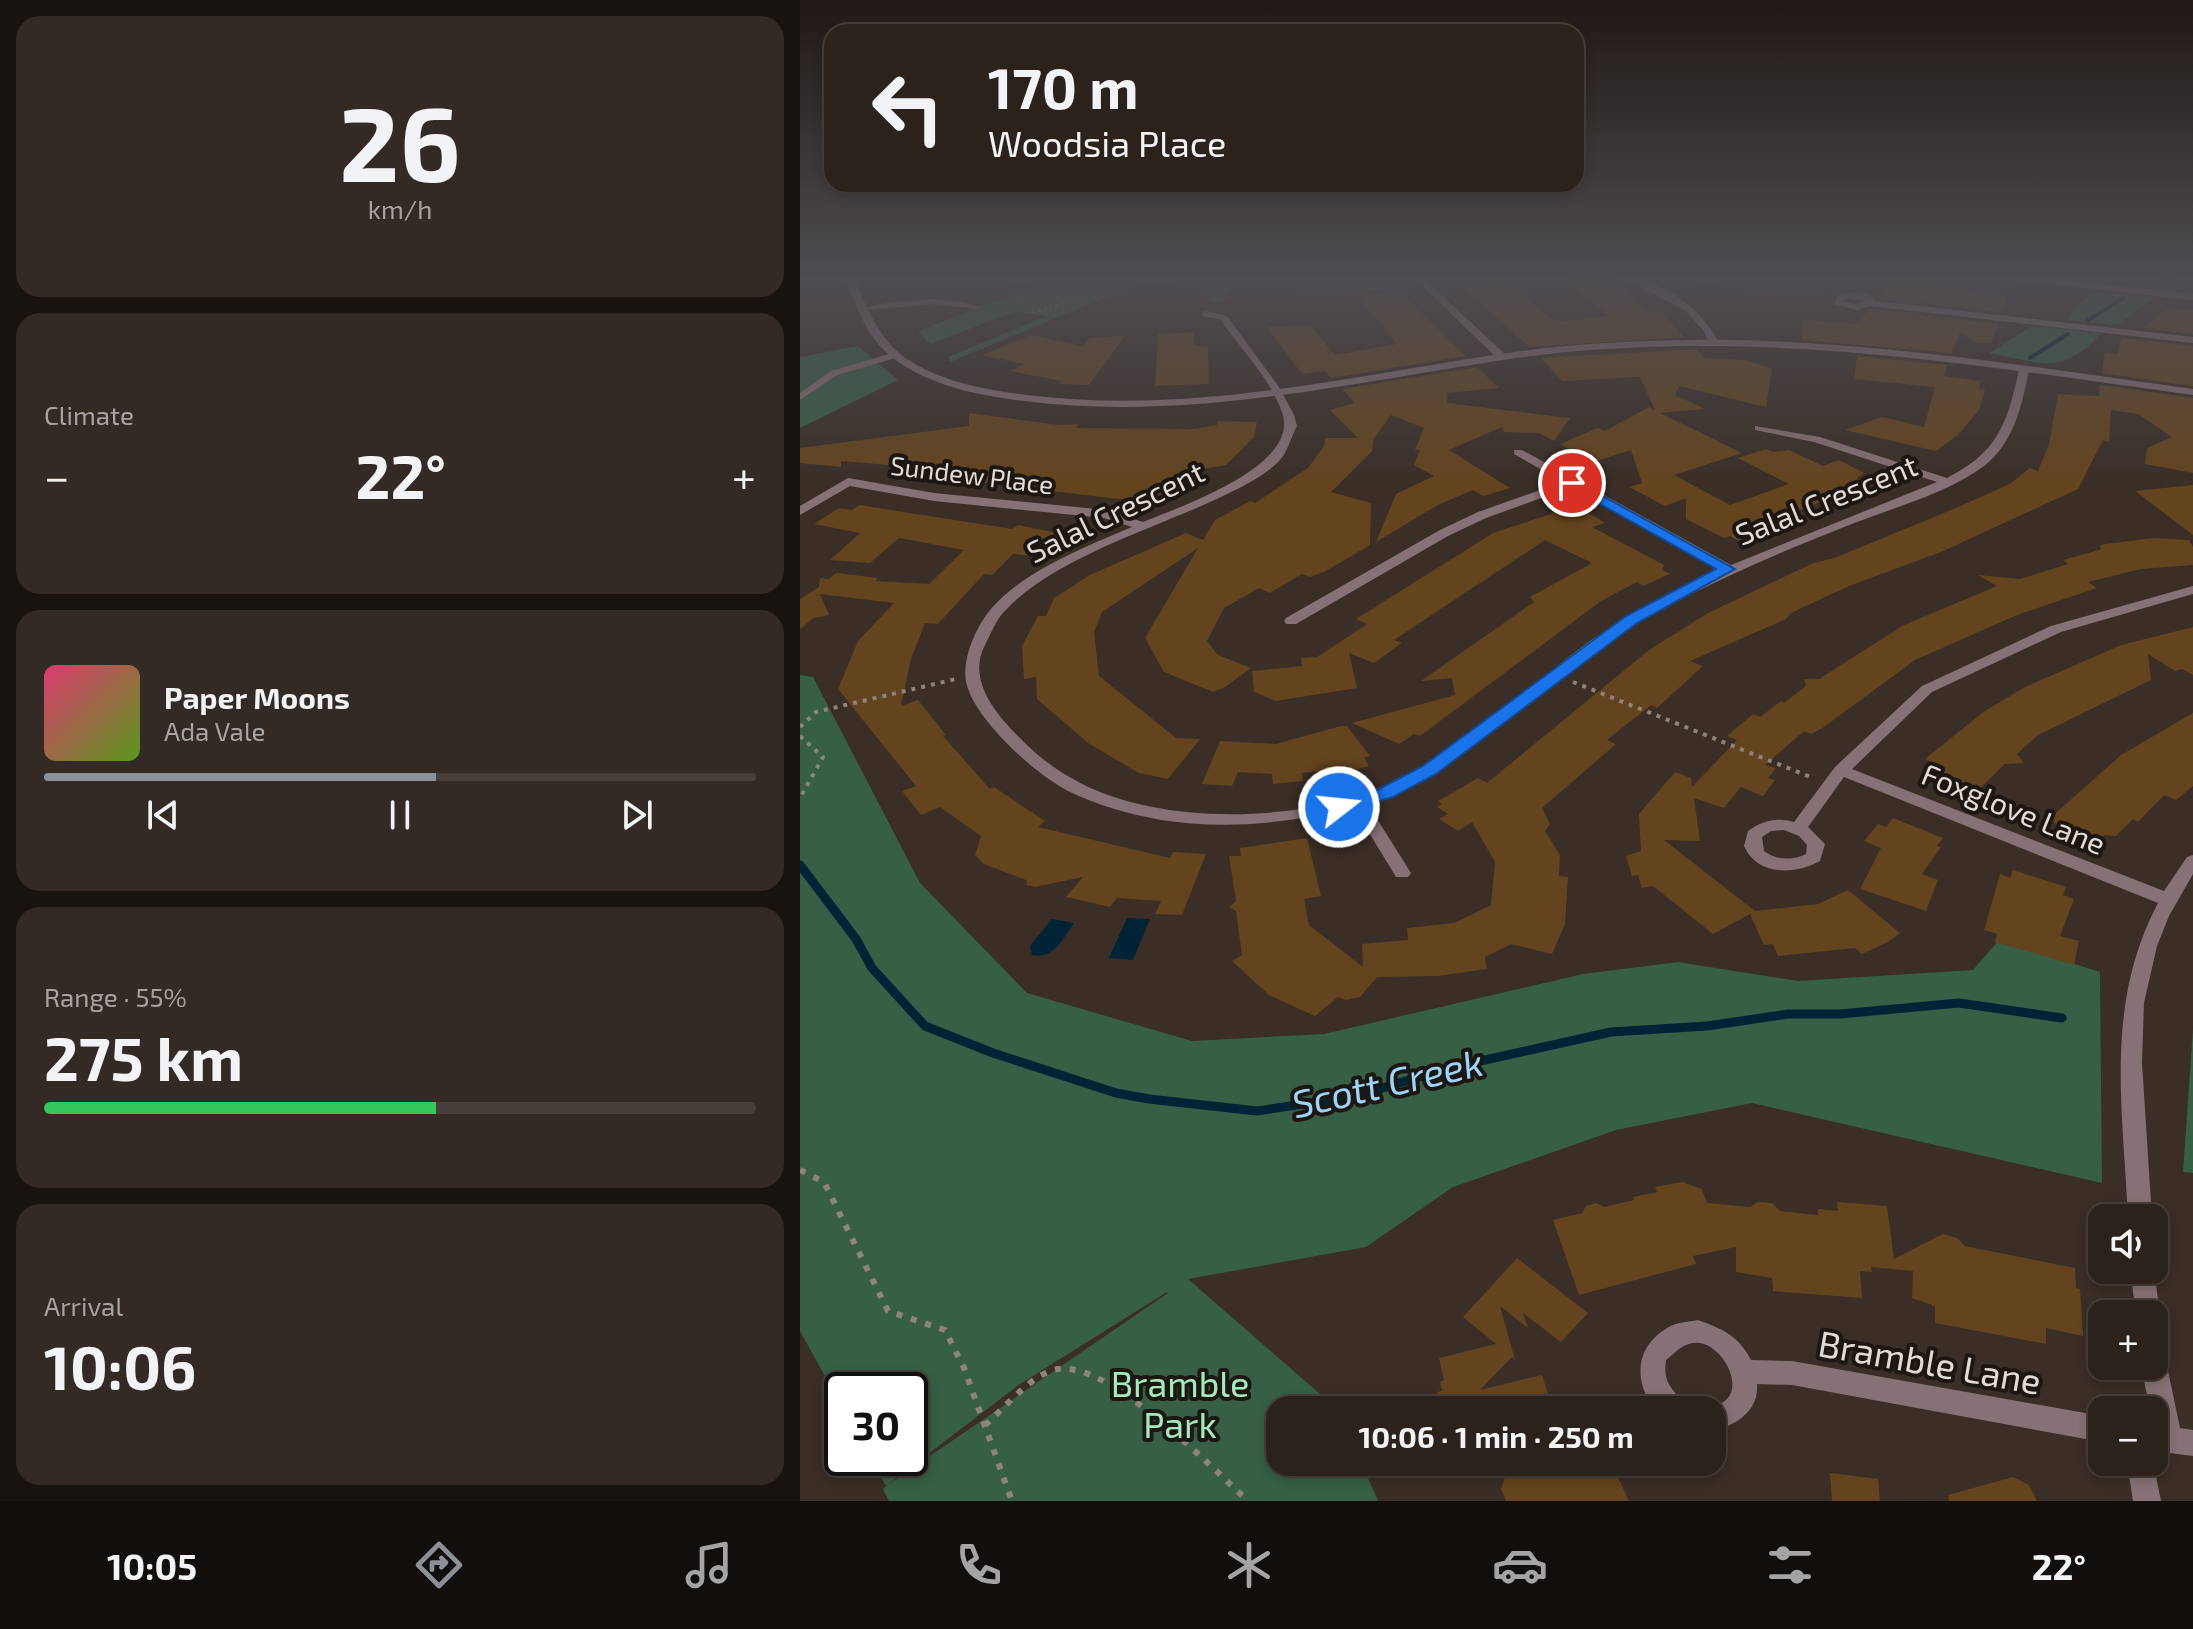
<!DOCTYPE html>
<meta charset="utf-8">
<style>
:root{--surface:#2c221c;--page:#342a25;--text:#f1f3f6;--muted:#a6a4a3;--line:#483f3b;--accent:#8c9099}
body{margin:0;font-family:"Exo 2",sans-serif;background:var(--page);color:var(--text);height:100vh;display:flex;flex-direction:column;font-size:30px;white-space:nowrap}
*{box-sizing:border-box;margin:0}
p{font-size:26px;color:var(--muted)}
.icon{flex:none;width:44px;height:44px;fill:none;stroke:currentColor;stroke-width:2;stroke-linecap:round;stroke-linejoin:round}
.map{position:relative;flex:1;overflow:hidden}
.details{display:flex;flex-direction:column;gap:16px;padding:16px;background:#18130f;width:800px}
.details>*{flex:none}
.top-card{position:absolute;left:24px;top:24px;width:760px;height:168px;border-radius:24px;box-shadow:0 4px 12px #0003,0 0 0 2px var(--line);background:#2c221c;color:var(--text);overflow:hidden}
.tools{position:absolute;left:1288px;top:1204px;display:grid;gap:16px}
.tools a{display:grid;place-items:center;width:80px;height:80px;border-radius:16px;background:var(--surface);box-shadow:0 4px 12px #0003,0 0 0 2px var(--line);font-size:40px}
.speed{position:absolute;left:24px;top:1372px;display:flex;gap:16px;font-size:40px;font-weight:700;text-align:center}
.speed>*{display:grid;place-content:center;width:104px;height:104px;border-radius:50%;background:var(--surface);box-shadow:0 4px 12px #0003,0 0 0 2px var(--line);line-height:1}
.speed .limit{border:4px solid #111;border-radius:12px;background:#fff;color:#111}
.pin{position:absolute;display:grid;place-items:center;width:68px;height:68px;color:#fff;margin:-34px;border:4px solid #fff;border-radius:50%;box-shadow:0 2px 8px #0007}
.me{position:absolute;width:88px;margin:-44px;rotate:74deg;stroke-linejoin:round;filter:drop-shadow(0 0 6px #0008)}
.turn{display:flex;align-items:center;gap:28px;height:168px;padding:0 32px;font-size:36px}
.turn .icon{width:104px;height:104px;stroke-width:2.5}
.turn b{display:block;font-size:56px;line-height:68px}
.big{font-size:60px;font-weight:700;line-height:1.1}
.details .widget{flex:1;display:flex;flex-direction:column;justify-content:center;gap:12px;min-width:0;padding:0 28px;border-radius:24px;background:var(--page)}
.details .dial{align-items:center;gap:0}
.dial b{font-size:104px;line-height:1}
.song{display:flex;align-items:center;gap:24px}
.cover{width:96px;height:96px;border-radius:12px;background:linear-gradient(135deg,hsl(340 70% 55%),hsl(90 70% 35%))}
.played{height:8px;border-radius:4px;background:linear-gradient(90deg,var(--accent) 55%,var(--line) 55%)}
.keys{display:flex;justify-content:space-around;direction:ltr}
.heat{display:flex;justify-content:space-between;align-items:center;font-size:44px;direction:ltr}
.charge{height:12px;border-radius:6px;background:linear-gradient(90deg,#34c759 55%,var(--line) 0)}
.trip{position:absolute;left:466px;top:1396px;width:460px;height:80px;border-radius:24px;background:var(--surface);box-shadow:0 4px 12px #0003,0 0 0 2px var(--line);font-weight:700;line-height:80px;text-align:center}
.tab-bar{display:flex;height:128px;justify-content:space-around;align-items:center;background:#120e0b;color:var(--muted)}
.tab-bar .icon{width:56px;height:56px}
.tab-bar .current{color:var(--accent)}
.tab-bar b{font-size:36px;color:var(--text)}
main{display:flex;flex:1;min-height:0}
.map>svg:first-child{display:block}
</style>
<main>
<section class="details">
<div class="widget dial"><b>26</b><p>km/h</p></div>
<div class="widget"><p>Climate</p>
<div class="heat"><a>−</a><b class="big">22°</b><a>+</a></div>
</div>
<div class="widget">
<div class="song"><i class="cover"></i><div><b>Paper Moons</b><p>Ada Vale</p></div></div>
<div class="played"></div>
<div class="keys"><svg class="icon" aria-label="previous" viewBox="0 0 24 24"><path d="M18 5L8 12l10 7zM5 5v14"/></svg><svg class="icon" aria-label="pause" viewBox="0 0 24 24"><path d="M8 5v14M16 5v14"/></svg><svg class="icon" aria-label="next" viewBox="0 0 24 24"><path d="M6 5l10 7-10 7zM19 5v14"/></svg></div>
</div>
<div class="widget"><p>Range · 55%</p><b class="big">275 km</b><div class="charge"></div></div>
<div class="widget"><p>Arrival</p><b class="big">10:06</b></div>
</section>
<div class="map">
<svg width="1393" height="1501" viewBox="0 0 1393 1501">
<rect width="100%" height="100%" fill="#3a2e26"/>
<!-- green -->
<path fill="#365f45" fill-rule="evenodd" d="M170,278H609L614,286L563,291L434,286L421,303L414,302L406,289L343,282L150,362L148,357L247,316L214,312L130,344L118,331L241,284Z
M869,278H1072L1059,287L959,291Z
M1295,291L1354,297L1317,325L1267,320L1277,305Z
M1232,326L1301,333C1264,377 1237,362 1189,353Z
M58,346L98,380L0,428V357Z
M0,675L13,677L120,883L227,993L392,1041L524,1034L783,974L878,962L998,981L1173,970L1199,940L1300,972L1302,1183L952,1103L816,1130L653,1187L566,1247L388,1279L535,1407L537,1410H480V1462H561L578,1501H89L83,1489L86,1486L70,1458H110V1390H42V1407L0,1331ZM367,1292L368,1293L86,1486L220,1384Z
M1393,1029V1173L1383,1172Z"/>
<!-- water -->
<path fill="#002336" d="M327,918L350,919L333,960L309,958Z
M252,919L274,923C263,938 254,960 232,955L230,946Z"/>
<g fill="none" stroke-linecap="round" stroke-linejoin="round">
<!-- stream-far1 -->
<path stroke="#002336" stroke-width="4" d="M1337,287L1374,278
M1287,321L1323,298
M1230,358L1268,334"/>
<!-- stream -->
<path stroke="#002336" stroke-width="9" d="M0,865L56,939L72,968L125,1026L193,1053L316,1093L349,1099L457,1111L556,1096L649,1068L811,1032L907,1026L988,1014H1040L1159,1003L1262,1018"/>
</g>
<!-- building -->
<path fill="#64441e" d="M764,278H810L850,314L861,313L884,337L729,347L665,289L711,284L755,322L808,316Z
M1092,280L1119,282L1207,297L1202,312L1077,298Z
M590,290L602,294L666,356L532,378L524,371L502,374L467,327L510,325L535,355L597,344L584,330L590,332L558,299Z
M1369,307L1393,311V334L1343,328Z
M1070,309L1198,324L1191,343H1177L1160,332L1152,353L1001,340L1002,320L1056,324Z
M394,332V345L408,347L409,384L355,386L358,334Z
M231,335L282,346L290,338L325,336L289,385L259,384L262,381L210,371L224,364L182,355Z
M1324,338L1393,346V386L1302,373L1304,356L1306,353L1318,354L1320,341Z
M896,349L904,358L946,360L972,369L966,407L879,386L875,395L905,409L860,413L942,453L874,475L930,505L989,484L938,458L966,449L973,452L989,450L1023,466L1039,460L1064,473L1057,478L1067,483L961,526L971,532L939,541L930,536L924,538L886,519V498L865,506L829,487L842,483L831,450L793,462L760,444L798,428L805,431L849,407L855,410L840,377L762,381L741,358Z
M1057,356L1148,365L1144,376L1181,381L1179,389L1185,390L1179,410L1158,435L1136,451L1045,430L1082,417L1124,427L1135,387L1054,379Z
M677,367L699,388L647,393V403L770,418L754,441L739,433L704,432L702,427L649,450L710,488L683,496L673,490L638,505L576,542L596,494L634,476L614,465L620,450H615L624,428L591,415L573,440L572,451L531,492L571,503L570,545L524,572L510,577L502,574L470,593L459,588L424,608L407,641L418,655L451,668L425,687L413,692L364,672L345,638L398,548L302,612L294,632L299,676L376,738L400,739L368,779L339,773L288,743L237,699L236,677L224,679L222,646L238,616H246L254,598L290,575L386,533L403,540L415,520L450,501L455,503L508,468L524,446L525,438H558L530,410L555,403L542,389Z
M1300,385L1393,398V473L1345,464L1347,448L1372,437L1338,414L1311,410L1309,442L1303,440L1278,489L1141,552L1049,586L991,613L986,619L890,661L903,666L857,708L851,705L807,740L816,744L742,808L750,824L745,831L760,855L759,876L768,877L765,924L752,954L711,944L685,957L687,969L638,976L577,977L560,997L546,1000L538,997L515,1016L469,995L432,961L442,955L436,911L429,907L436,901L429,856H441L440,848L507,838L521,896L504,899L509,925L563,967L562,944L608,940L607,928L654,923L691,905L695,862L672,822L658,831L639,819L648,814L637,807L642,804L638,801L678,778L687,783L849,650L908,613L1011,564L1037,557L1151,510L1210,484L1230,468L1238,471L1249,444L1258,394L1299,396Z
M169,413L258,425L278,424L276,428L392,429L417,425L418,421L457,422L454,437L426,465L404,469L385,487L373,486L362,495L352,494L342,502L108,473L114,467L41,461V467L0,463V448L169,426Z
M1393,485V535L1335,491Z
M59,505L212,529L218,525L257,533L248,539L255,541L233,556L213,554L192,575L184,574L138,624L125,623L111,659L101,706L118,700L146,735L143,736L190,789L194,787L245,821L238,827L370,858L373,852L406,854L382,915L355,914L361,901L317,898L310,907L266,897L283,877L235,887L227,885L226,880L184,864L175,855L181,836L140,807L121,815L102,791L116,786L38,689L58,641L94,603L20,594L29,615L14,618L0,629V599L19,587L20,578L29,579L36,573L78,578L75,581L129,584L164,550L99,538L70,563L30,560L60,533L14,524L39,508L52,510Z
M782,509L805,523L792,527L864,565L862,570L870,574L843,586L837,582L801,601L620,736L614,734L599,744L552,723L655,695L652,678L621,681L734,602L730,597L792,563L745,540L594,640L602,643L574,663L549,653L557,688L476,701L454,692L452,671L502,666L501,658L517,657L567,624L556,619L693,533L763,510L769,513Z
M1354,538L1389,540L1393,547V565L1341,569L1288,582L1297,588L1217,615L1115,660L1024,727L1011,734L1004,731L965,765L976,768L968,778L975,780L963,796L941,787L924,808L894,798L900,841L864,840L955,911L1018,904L1048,890L1100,933L1088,942L1062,954L1055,948L978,956L973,944L964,945L950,914L913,934L853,886L842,888L838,875L832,876L826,856L841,851L839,814L875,772L891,778L892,787L937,740L927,736L953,714L960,717L981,701L984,703L1006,686L1004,679H1019L1104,625L1197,586L1178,575L1220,579L1268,564L1263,560L1302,549L1299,546L1305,544Z
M1393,627V675L1382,669L1375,671L1348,654L1351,680L1238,735L1217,754L1224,763L1205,764L1181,787L1176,784L1168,791L1122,771L1132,762L1125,759L1182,713L1225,687L1321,645Z
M1393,713V786L1376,800L1364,795L1338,822L1333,819L1316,836L1304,835L1298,842L1248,820L1321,755Z
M541,726H547L570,756L564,758L569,766L542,773L539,769L502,773L503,781L473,784L472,774L438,772L432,786L402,784L420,741L476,744Z
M1093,818L1143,838L1137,846L1141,847L1122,874L1138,880L1126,911L1060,889L1081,848L1064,841L1078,824L1086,827Z
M1213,870L1266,887L1263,895L1274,899L1260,936L1279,941L1274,965L1195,942L1197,934L1184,930L1200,874L1210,878Z
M882,1182L902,1189L907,1203L950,1207L958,1202L972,1203L980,1211L1018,1215V1209L1038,1211L1037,1202L1087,1206L1094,1259L1143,1234L1157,1238L1165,1246L1275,1268L1276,1288L1280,1289L1283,1336L1246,1328V1344L1135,1323V1306L1112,1298L1113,1271L1071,1267L1072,1272L1060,1271L1062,1298L973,1291L972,1278L936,1272V1247L893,1256L896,1264L779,1295L753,1220L782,1213L786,1206L796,1203L804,1207L834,1200L833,1197L857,1192L855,1187Z
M717,1258L788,1313L761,1342L723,1313L728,1328L700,1306L715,1360L712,1357L680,1390L742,1375L753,1410H630L629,1403L639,1400L637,1392L642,1391L640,1382L644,1380L639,1358L696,1344L663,1317Z
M710,1462H811L829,1501H706L701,1489Z
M1030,1473L1078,1479L1080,1501H1032Z
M1213,1477L1229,1485L1237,1501H1149L1148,1495Z"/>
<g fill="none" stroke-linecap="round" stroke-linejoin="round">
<!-- path-far2 -->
<path stroke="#8e847d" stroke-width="2" stroke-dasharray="2 4" stroke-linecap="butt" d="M410,300L412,291L423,281L420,278
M233,313L298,291L304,286V278"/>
<!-- path-far1 -->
<path stroke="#8e847d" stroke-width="4" stroke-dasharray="4 6" stroke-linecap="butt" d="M773,682L1013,778
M0,727L16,712L156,679
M0,736L23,757L0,798"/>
<!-- path -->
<path stroke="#8e847d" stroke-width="6" stroke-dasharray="6 9" stroke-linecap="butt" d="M0,1170L24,1182L88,1311L145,1330L164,1368L212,1501
M185,1425C205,1408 232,1373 258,1369C309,1361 411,1467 448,1501"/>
<!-- service -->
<path fill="#877076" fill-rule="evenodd" d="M135,299L163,302L181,307L177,309L135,304L65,310L61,308L93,302Z
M96,352L99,353V357L37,375L0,400V393L31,371Z"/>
<!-- minor -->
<path fill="#877076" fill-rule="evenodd" d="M614,278H623L706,355V359H698Z
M824,278C862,278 903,310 919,343L917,345H911L903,330L886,311Z
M1217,278H1242L1393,294V300L1221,281Z
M1049,292L1068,295L1076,301L1393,337V343L1070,306L1057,310L1035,304L1038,295ZM1049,298L1065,301L1057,304L1043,301Z
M406,311L427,316L479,387L494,415L497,426C492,435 489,447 483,456C472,472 442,487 425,495C358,528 253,557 203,613C195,622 190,636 184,647C166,685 203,722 228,746C272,788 327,806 387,812C467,820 554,807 625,766C684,732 734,681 790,641C831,613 875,591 920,570L772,487L686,518L648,536L496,624H486L484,621L486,618L640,530L678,512L763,482L714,454V450H722L931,565L1137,482L1014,442L955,430V426L1020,437L1147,478C1198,452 1207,424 1219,370L1224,367L1229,370C1222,405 1214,443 1184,466C1147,493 1099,506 1057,522C990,548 922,577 858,611C753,667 683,763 567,803L611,873L608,877H596L554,808C491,823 425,830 361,820C329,814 296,805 268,791C235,774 174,719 166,682C162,659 176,626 191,609C223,571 287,546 332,527L304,518L134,501L50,486L0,515V506L48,478L134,493L306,510L343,522C379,507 502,466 482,412C470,378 441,350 421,320L403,316V312Z
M1393,586V594L1261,632L1132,692L1052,769L1364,891L1387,857L1393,855V874L1369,916L1357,946L1344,1003L1342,1063L1352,1218H1328C1323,1108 1304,1005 1358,903L1044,777L1008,827L1025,844L1020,861C995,875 957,876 944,846L948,831C962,821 976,817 994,822L1035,767L1122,686L1251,626ZM984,830L999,836L1007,845L1006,854C992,861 976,860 964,851L962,837L971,831Z
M1330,1270H1354L1360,1314L1357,1322L1354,1323V1314H1336Z
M898,1320C923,1329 939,1336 951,1360L992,1361L1302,1416V1442L992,1385L957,1384C959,1413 935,1424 912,1433V1410H905C913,1407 923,1404 928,1398C942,1380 920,1345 899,1343C885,1341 876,1352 866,1360C862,1389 877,1388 886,1410H855C833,1381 835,1347 867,1328C876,1322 889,1322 898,1320Z
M1354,1354L1363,1358L1367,1366L1380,1428L1393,1430V1456L1354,1451V1410H1350L1341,1366H1354Z
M1327,1462H1353L1361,1501H1333Z"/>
<!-- tertiary -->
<path fill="#877076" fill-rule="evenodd" d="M46,278H54C68,309 78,339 107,359C142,382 186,390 227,395C395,416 557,374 722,351C775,344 829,341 883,340C1054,337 1224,366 1393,389V395C1225,372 1056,344 886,346C829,347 772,350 716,358C551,382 392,422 224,401C176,395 123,385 86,352C65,333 55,303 46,278Z"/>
</g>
<!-- sky -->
<linearGradient id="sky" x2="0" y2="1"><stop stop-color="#201915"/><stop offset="0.57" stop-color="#4f4c52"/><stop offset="1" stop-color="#4f4c52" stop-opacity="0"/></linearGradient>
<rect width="1393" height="488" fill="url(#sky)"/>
<!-- route -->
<path fill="#1a73e8" stroke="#114b97" stroke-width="2" d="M772,479L935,569L837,623L636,774L593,797L539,813L532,811L529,807L532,803L579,789L623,766L826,616L916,569L768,486L766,483Z"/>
<g text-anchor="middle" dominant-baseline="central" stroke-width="8" stroke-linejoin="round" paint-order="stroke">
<!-- far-street labels -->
<g font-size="26" fill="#e3dcd6" stroke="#1d1714">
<text transform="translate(172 474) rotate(7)">Sundew Place</text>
</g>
<!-- street labels -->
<g font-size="30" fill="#e3dcd6" stroke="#1d1714">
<text transform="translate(1026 499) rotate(-22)">Salal Crescent</text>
<text transform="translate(315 511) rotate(-26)">Salal Crescent</text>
<text transform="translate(1214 808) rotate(22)">Foxglove Lane</text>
</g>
<!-- near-street labels -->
<g font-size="36" fill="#e3dcd6" stroke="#1d1714">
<text transform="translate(1130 1361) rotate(10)">Bramble Lane</text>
</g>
<!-- near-park labels -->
<g font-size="36" fill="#a3ebba" stroke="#1d1714">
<text x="380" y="1382">Bramble<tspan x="380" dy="41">Park</tspan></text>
</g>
<!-- near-water labels -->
<g font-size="38" font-style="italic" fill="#9bd6fa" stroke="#1d1714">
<text transform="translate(587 1082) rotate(-13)">Scott Creek</text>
</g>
</g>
</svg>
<div class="tools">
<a><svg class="icon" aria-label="sound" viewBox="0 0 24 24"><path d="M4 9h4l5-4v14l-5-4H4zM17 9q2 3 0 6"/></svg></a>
<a>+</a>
<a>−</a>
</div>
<div class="speed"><div class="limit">30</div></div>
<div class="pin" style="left:772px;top:483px;background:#d93025"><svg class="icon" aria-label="arrive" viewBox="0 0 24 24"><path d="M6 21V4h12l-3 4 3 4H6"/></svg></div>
<svg class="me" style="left:539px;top:807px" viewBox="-20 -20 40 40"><circle r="17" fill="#1a73e8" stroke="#fff" stroke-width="3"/><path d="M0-11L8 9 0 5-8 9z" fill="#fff"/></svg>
<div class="trip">10:06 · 1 min · 250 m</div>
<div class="top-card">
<div class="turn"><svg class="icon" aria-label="left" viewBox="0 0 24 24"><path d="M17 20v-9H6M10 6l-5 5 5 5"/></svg><div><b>170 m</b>Woodsia Place</div></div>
</div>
</div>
</main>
<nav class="tab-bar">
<b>10:05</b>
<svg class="icon current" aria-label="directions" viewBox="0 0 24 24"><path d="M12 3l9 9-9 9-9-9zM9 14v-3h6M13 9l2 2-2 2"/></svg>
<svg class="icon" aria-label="music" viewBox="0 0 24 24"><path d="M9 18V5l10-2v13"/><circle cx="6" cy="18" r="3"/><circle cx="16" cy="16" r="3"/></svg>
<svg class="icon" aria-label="phone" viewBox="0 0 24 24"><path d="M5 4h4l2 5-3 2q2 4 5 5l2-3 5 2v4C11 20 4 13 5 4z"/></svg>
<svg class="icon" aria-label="climate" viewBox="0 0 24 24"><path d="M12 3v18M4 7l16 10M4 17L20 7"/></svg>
<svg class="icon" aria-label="car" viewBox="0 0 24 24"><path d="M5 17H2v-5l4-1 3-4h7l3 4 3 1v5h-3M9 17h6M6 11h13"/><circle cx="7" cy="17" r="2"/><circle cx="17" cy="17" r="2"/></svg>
<svg class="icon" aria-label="filters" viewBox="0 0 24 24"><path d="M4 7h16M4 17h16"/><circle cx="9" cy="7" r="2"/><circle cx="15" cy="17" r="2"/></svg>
<b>22°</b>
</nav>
